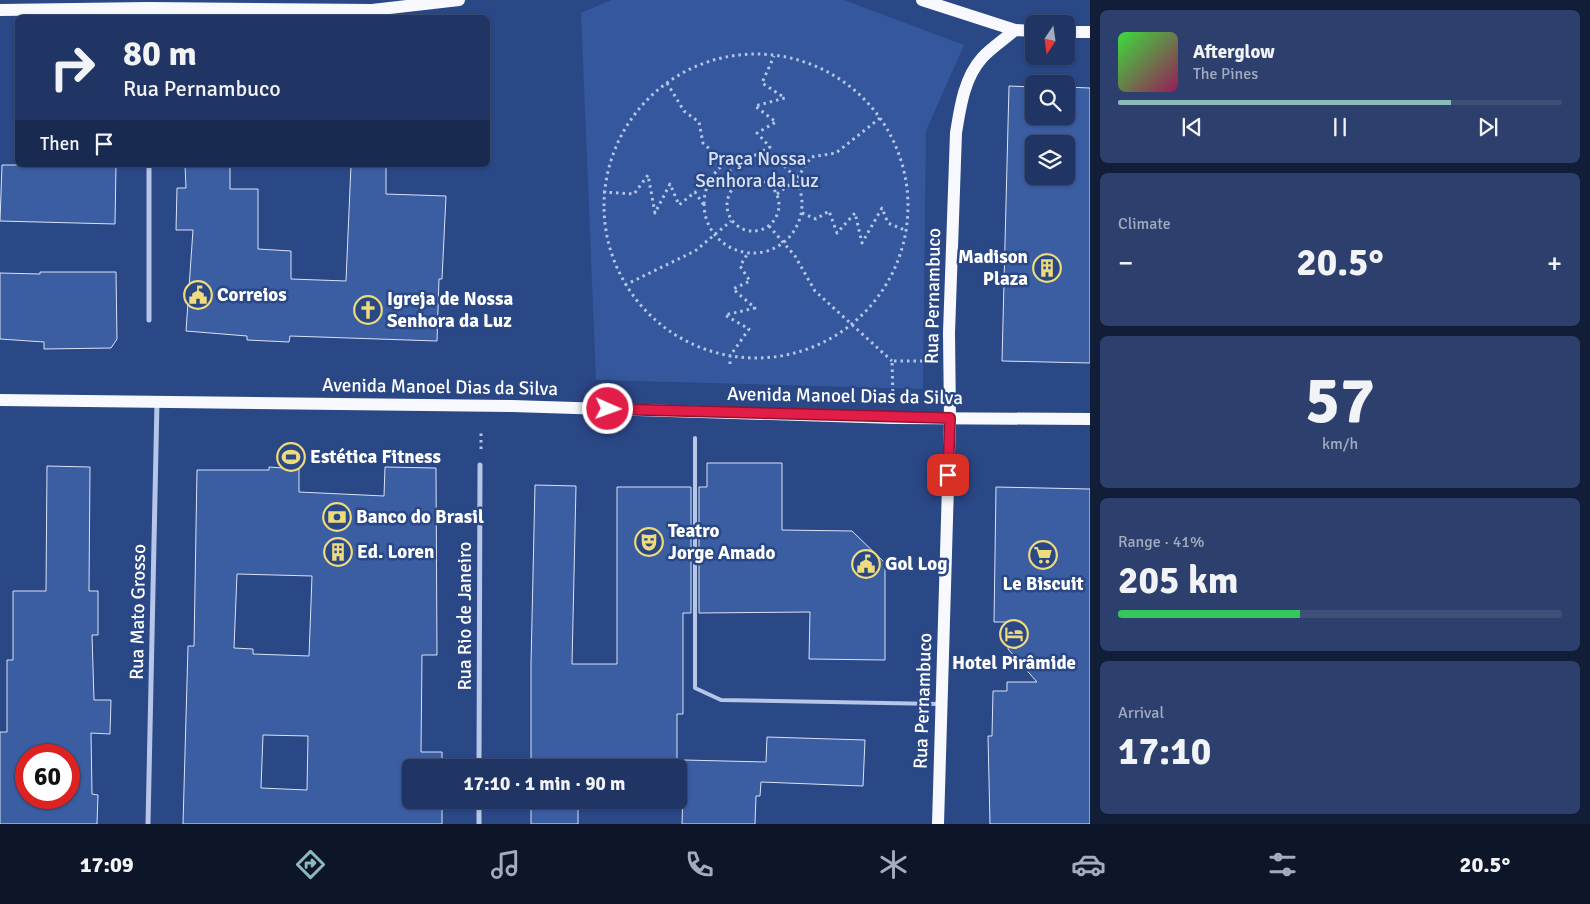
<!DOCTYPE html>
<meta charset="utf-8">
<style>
:root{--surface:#203564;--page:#2d406d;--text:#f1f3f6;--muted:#a2abbf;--line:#3d5078;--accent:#8bbbb9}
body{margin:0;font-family:Signika,sans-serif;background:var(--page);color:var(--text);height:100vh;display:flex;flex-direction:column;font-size:19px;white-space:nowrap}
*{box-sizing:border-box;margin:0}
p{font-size:16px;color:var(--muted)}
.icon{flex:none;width:28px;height:28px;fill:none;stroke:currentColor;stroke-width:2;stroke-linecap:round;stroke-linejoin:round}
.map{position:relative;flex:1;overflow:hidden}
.side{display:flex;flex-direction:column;gap:10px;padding:10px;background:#121d37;width:500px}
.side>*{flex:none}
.top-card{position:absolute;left:15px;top:15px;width:475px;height:152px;border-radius:8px;box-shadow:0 1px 4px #0004,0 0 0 1px var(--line);background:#203564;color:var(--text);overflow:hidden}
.needle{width:32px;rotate:193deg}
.controls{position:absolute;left:1025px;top:15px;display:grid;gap:10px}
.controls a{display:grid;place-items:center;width:50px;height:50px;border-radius:8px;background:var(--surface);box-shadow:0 1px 4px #0004,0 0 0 1px var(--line);font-size:25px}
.speed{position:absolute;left:15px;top:744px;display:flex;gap:10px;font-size:25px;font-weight:700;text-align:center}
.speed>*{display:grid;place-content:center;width:65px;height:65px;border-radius:50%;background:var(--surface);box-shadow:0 1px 4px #0004,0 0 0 1px var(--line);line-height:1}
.speed .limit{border:8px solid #d22;background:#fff;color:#111}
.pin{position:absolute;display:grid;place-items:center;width:42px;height:42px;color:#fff;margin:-21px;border-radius:10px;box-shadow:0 2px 8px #0006}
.me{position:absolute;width:55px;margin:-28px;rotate:92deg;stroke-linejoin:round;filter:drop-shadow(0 0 4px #0008)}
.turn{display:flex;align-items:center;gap:18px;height:105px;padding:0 25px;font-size:22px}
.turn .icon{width:65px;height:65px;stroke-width:2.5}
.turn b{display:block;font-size:35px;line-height:42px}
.then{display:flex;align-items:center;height:48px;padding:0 25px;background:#0003;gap:10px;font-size:19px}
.big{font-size:38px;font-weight:700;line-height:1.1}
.side .card{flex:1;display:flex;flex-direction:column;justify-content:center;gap:8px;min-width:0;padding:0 18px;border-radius:8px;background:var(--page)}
.side .dial{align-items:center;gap:0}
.dial b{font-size:65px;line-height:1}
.song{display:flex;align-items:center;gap:15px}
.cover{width:60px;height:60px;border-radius:8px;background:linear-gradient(135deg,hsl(120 70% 55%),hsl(330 70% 35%))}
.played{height:5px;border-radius:2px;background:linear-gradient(90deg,var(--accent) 75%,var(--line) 75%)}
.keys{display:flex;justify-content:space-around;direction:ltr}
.heat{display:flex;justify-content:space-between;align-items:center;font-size:28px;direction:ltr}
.charge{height:8px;border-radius:4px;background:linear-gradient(90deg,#34c759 41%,var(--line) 0)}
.trip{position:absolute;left:402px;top:759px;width:285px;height:50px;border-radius:8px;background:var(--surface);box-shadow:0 1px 4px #0004,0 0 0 1px var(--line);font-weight:700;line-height:50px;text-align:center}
.tab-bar{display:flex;height:80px;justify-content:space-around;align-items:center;background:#0d1528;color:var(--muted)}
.tab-bar .icon{width:35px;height:35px}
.tab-bar .active{color:var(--accent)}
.tab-bar b{font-size:22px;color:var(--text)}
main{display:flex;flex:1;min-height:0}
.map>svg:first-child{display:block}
</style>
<main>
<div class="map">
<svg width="1090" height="824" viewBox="0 0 1090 824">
<rect width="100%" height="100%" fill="#2a4786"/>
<!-- green -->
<path fill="#35579d" d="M611,0H844L964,45L926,131L923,389L596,380L581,13Z"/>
<!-- building -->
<path fill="#3b5da2" stroke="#d9e3f6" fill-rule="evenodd" d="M1009,86L1034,87V116H1066V87L1090,88V363L1002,361ZM1034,144H1066V176H1034Z
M2,165H116L115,224L0,221Z
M185,165H230V189H258V249L291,251V279L346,281L351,165H386V194L446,196L442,279H439L437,341L290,336L289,342L247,340V336L186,331L193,230H176L177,188H186Z
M40,272H116L117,339L111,348L44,349V342L0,339V273L40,274Z
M707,463H782V530L852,531L885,563V660L809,659L810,612L699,613V487H707Z
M47,466L90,467L89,591H98V635H92L94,700H111L110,734L91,733L92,794L98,795L97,824H0V732H7V660H13V591H46ZM26,755H69V798H26Z
M269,467L299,469V492L384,496L385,467L436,468L437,655H422L421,752H442V768H411V800H442V824H183L188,646H194L197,470H269ZM237,574L312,576L309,656L253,654V649L234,648ZM263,735L308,736L307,790L261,788Z
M535,485L576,486L572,664H617V487H691V613H683V714H677V768H531V664Z
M996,487L1090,489V824H990L988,736H992L993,691H1007V682H1037L1008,649L1009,622H994Z
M767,737L865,740L863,786L761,782L760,796H756L755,824H682L684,760L766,762Z
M531,800H578V824H531Z"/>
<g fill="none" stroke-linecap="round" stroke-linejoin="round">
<!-- path -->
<path stroke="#b6c6e8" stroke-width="3" stroke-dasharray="2.5 4" stroke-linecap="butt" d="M604 206a152 152 0 1 1 304 0a152 152 0 1 1-304 0Z
M667,83L684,111L699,122L703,143L725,163L738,183
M757,154L770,147L757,133L776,122L755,106L785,98L762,83L774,56
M704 204a49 49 0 1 1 98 0a49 49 0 1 1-98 0Z
M727 205a26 26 0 1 1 52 0a26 26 0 1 1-52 0Z
M603,192L634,194L648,175L655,213L670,184L679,205L695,192L703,204
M777,194L796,180L811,157L836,153L880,118
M802,213L816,219L829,211L837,233L855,213L862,243L882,208L888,223L907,231
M769,226L795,256L815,291L892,361
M625,285L695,251L731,221
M730,364V356L749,329L725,315L755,308L733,289L750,281L740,266L748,253
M893,398L892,361H929
M481,449V433"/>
<!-- service -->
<path stroke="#b6c6e8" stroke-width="4" d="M695,438V688L721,700L939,704"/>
<!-- minor -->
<path stroke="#b6c6e8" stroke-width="5" d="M149,320V165
M479,768L480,465
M148,824L157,402
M479,824V800"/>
<!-- primary -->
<path stroke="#f7f9fe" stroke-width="12" d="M922,0L1015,30L1034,31
M0,10L149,8L372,10L459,0
M1066,32H1090
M0,400L512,406L894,418L1090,419
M938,824L950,418L949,333L956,133C960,108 964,78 982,58C991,48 1005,39 1015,30"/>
</g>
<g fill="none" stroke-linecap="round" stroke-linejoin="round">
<defs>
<path id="route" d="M608,409L950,418L948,475"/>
</defs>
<!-- route casing -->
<use href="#route" stroke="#92132f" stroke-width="12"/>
<!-- route -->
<use href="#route" stroke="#e11d48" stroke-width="9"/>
</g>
<!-- icons -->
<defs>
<symbol id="building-ring" viewBox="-11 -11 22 22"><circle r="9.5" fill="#2a4786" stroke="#eedb7d" stroke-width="1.5"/><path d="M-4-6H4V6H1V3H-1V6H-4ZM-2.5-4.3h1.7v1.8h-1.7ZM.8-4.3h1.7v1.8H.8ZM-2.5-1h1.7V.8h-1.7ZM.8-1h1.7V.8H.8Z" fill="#eedb7d"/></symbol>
<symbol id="civic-ring" viewBox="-11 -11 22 22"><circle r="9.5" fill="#2a4786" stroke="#eedb7d" stroke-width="1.5"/><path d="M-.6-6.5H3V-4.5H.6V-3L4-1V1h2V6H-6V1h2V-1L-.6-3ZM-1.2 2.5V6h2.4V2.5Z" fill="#eedb7d"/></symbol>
<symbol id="church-ring" viewBox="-11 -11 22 22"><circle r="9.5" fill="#2a4786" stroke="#eedb7d" stroke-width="1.5"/><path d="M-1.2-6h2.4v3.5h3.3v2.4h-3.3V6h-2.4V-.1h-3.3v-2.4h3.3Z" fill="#eedb7d"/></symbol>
<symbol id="stadium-ring" viewBox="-11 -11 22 22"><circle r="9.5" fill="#2a4786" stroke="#eedb7d" stroke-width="1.5"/><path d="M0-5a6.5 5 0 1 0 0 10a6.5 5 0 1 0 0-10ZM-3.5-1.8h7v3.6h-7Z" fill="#eedb7d"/></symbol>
<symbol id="bank-ring" viewBox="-11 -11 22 22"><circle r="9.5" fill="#2a4786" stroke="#eedb7d" stroke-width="1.5"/><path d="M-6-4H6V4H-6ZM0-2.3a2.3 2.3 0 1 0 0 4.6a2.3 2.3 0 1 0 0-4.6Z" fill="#eedb7d"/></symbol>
<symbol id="theatre-ring" viewBox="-11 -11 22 22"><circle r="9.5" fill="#2a4786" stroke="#eedb7d" stroke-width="1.5"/><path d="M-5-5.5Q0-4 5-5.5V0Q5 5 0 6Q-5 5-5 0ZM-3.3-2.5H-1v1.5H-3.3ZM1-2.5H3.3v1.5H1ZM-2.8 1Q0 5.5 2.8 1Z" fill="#eedb7d"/></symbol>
<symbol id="supermarket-ring" viewBox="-11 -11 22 22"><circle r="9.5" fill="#2a4786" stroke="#eedb7d" stroke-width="1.5"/><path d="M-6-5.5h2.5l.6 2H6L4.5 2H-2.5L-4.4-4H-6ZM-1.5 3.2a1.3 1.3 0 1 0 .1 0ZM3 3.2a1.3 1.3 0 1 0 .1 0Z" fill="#eedb7d"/></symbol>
<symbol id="hotel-ring" viewBox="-11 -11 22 22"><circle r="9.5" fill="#2a4786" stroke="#eedb7d" stroke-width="1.5"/><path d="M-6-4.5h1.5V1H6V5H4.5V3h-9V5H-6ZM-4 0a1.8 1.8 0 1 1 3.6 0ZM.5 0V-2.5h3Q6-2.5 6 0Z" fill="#eedb7d"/></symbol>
</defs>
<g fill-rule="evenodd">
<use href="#building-ring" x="1031" y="252" width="32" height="32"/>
<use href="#civic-ring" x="182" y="279" width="32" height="32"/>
<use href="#church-ring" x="352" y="294" width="32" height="32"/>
<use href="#stadium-ring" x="275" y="441" width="32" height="32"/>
<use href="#bank-ring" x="321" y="501" width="32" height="32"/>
<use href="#theatre-ring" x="633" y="526" width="32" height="32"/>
<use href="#building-ring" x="322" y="536" width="32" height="32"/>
<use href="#supermarket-ring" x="1027" y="539" width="32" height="32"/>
<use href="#civic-ring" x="850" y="548" width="32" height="32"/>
<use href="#hotel-ring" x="998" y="618" width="32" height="32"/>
</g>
<g text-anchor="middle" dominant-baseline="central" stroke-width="5" stroke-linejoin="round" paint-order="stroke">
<!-- park labels -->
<g font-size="19" fill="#d9e3f6" stroke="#2a4786">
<text x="757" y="159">Praça Nossa<tspan x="757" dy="22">Senhora da Luz</tspan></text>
</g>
<!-- poi labels -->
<g font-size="19" font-weight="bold" fill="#fff" stroke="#2a4786" text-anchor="start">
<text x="1028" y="257" text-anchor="end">Madison<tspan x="1028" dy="22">Plaza</tspan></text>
<text x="217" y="295">Correios</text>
<text x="387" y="299">Igreja de Nossa<tspan x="387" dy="22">Senhora da Luz</tspan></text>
<text x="310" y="457">Estética Fitness</text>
<text x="356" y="517">Banco do Brasil</text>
<text x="668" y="531">Teatro<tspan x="668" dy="22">Jorge Amado</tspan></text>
<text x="357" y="552">Ed. Loren</text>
<text x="885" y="564">Gol Log</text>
<text x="1043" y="584" text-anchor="middle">Le Biscuit</text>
<text x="1014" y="663" text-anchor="middle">Hotel Pirâmide</text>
</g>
<!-- street labels -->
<g font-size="19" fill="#fff" stroke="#2a4786">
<text transform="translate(933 296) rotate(-89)">Rua Pernambuco</text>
<text transform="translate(440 387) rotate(1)">Avenida Manoel Dias da Silva</text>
<text transform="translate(845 396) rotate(1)">Avenida Manoel Dias da Silva</text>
<text transform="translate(138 612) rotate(-89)">Rua Mato Grosso</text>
<text transform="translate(465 616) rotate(-90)">Rua Rio de Janeiro</text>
<text transform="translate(923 701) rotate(-88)">Rua Pernambuco</text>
</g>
</g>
</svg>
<div class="controls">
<a><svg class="needle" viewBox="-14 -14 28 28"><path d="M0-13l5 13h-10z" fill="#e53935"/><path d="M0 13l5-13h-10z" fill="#a2abbf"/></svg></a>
<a><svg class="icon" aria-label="search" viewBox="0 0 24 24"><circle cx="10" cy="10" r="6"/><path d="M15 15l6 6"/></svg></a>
<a><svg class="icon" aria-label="layers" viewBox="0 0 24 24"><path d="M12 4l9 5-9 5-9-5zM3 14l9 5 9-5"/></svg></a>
</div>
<div class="speed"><div class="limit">60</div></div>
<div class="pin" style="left:948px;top:475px;background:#d93025"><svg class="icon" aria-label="arrive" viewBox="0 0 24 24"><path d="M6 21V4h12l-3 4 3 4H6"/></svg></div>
<svg class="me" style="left:608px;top:409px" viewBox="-20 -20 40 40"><circle r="17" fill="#e11d48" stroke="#fff" stroke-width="3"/><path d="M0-11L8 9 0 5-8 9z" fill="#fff"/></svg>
<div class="trip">17:10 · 1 min · 90 m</div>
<div class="top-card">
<div class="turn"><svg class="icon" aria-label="right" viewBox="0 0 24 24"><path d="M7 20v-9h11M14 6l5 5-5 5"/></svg><div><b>80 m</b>Rua Pernambuco</div></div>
<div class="then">Then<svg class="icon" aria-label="arrive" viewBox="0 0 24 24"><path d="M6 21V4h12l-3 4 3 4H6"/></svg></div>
</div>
</div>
<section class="side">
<div class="card">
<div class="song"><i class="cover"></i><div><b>Afterglow</b><p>The Pines</p></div></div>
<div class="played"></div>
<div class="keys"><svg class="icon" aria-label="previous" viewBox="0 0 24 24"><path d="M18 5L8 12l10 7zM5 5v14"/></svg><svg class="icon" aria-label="pause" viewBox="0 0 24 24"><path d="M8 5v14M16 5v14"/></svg><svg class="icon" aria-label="next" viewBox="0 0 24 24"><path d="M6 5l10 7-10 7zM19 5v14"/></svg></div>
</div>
<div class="card"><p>Climate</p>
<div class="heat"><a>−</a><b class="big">20.5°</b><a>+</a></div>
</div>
<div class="card dial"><b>57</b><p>km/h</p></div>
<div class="card"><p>Range · 41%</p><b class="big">205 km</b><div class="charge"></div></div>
<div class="card"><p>Arrival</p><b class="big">17:10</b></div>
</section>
</main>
<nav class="tab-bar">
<b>17:09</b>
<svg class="icon active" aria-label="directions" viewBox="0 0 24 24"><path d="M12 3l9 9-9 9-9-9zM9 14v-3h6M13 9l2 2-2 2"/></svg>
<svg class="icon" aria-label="music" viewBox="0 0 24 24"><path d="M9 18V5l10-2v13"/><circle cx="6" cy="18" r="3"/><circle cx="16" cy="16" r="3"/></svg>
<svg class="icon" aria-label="phone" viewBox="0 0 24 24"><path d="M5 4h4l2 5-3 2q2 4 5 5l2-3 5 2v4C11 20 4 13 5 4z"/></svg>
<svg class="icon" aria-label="climate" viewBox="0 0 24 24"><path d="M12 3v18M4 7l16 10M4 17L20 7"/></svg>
<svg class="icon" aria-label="car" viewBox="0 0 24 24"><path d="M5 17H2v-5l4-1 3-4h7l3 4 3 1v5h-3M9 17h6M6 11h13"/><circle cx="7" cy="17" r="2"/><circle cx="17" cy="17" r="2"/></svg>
<svg class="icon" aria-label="filters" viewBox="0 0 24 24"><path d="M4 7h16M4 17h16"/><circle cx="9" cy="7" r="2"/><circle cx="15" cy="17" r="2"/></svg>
<b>20.5°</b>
</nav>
